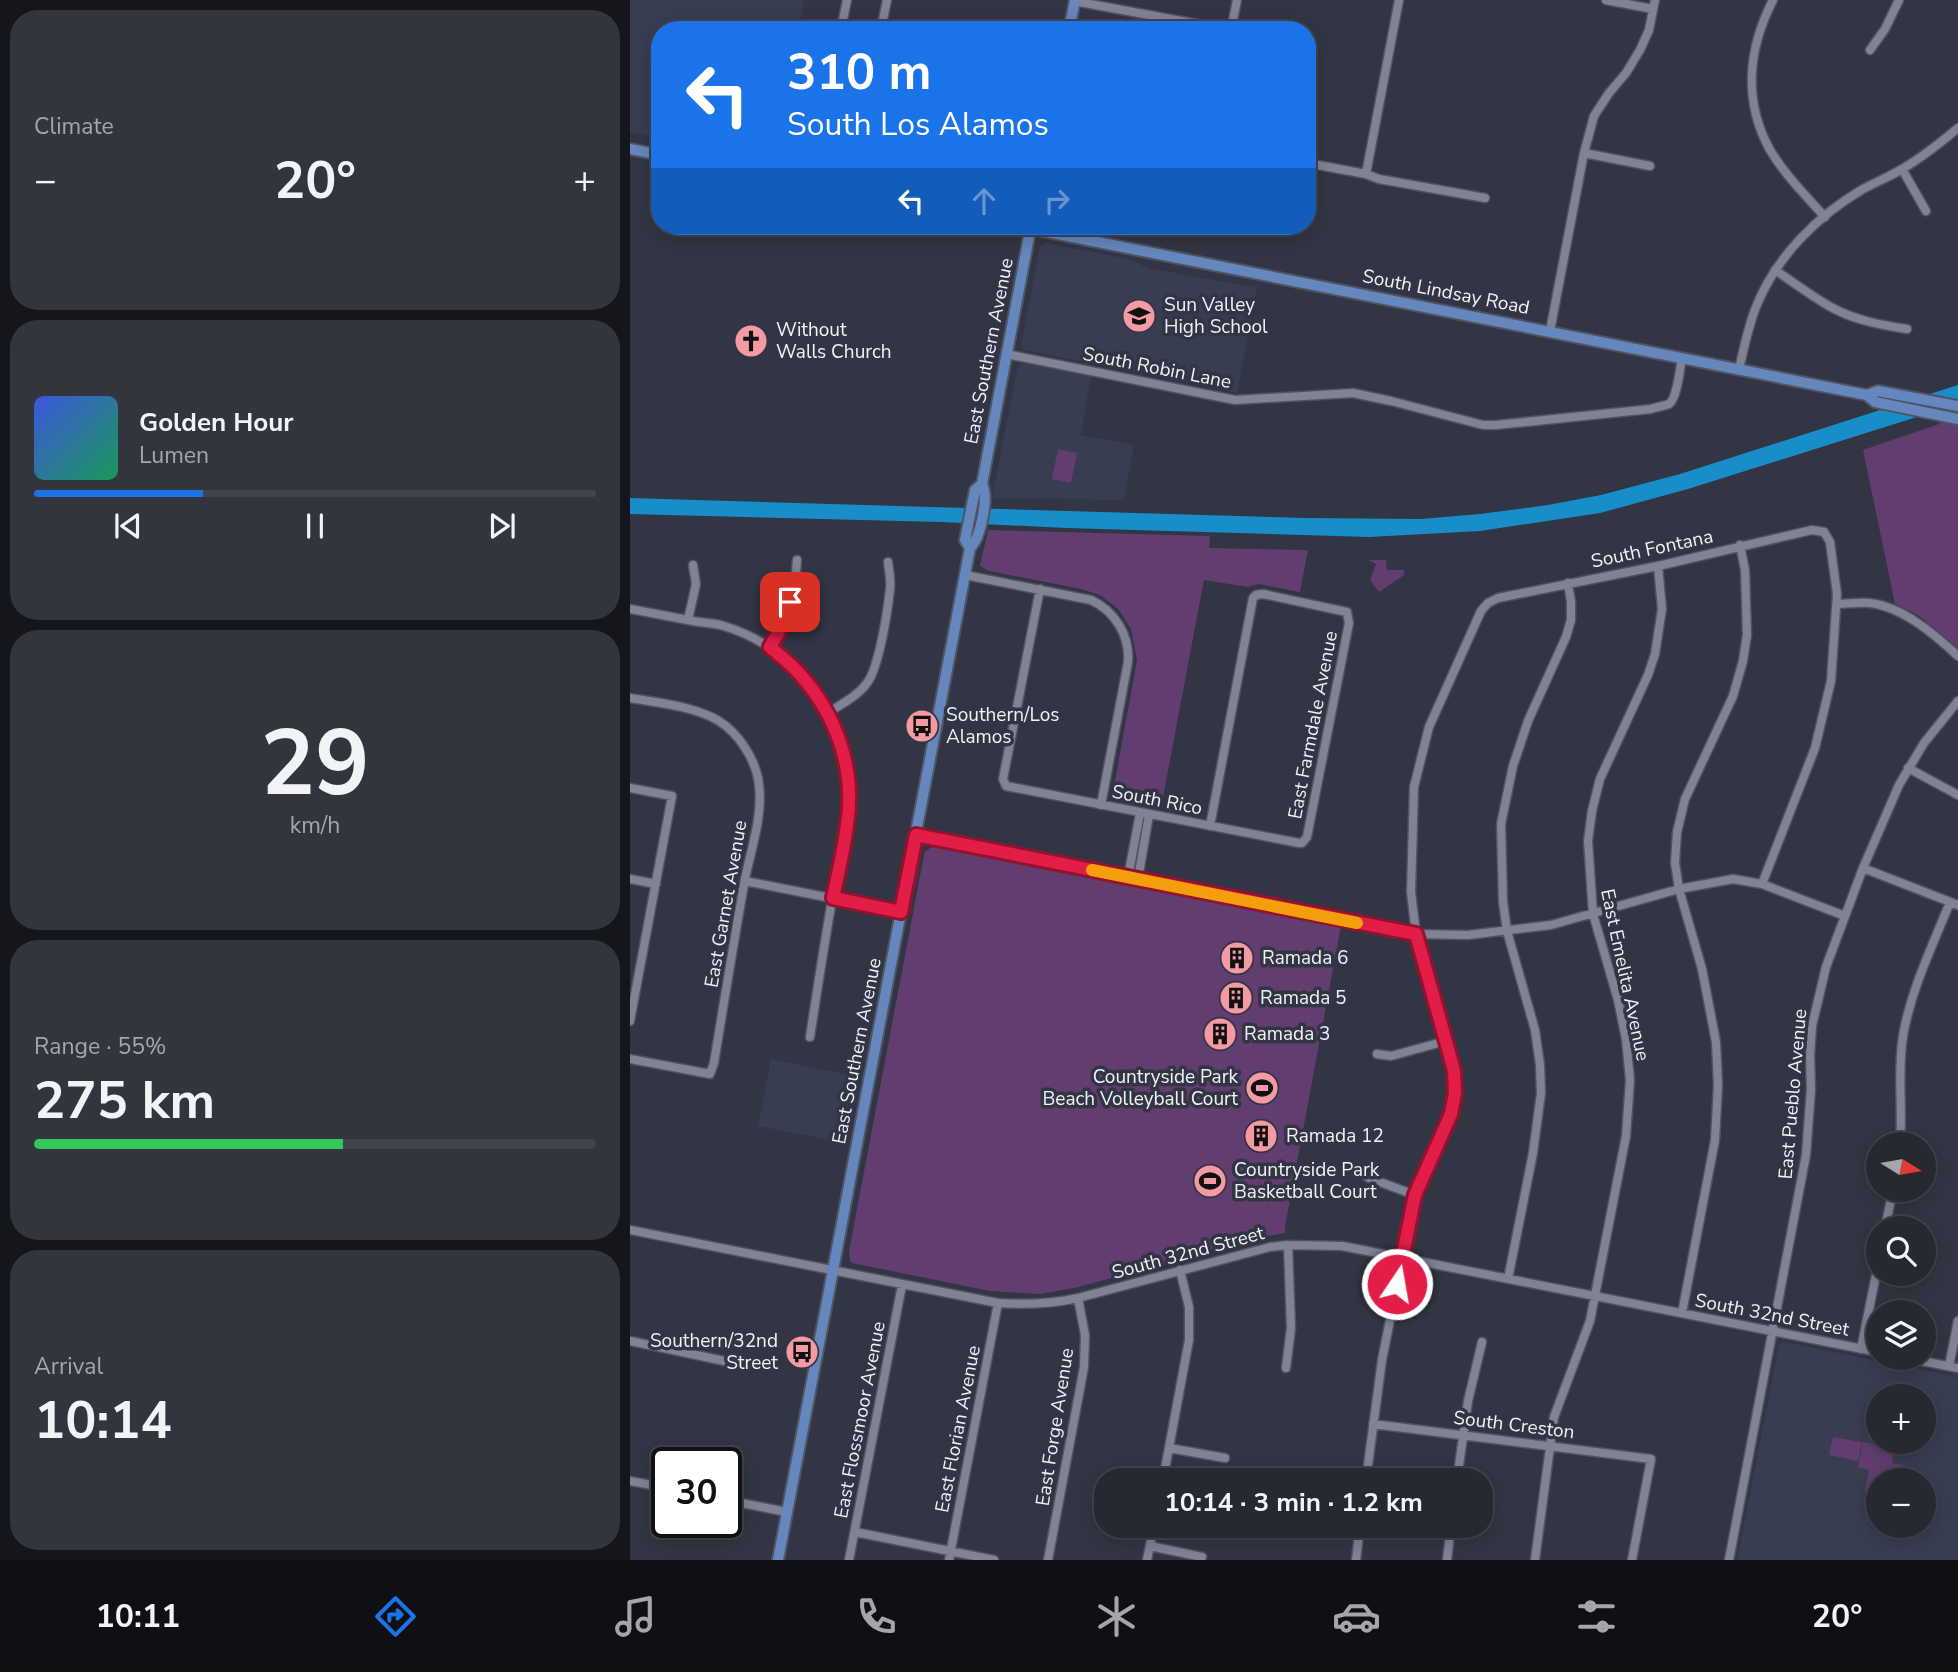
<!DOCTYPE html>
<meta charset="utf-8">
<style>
:root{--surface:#262832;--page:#32343e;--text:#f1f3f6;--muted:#a4a6ac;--line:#42444d;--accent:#1a73e8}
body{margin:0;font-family:"Nunito Sans",sans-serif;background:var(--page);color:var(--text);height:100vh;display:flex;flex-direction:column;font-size:26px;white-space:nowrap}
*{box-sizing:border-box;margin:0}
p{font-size:23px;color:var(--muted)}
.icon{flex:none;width:38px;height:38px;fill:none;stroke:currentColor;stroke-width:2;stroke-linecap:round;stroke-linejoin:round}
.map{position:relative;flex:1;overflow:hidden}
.sheet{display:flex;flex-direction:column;gap:10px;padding:10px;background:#15161c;width:630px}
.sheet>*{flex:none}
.banner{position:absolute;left:21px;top:21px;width:665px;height:214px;border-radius:28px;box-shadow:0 4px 18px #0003,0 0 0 2px var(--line);background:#1a73e8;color:#fff;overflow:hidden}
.needle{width:46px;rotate:101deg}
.buttons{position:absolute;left:1236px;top:1132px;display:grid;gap:14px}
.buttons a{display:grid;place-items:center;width:70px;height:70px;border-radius:50%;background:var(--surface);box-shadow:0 4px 18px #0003,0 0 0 2px var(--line);font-size:35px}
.speed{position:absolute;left:21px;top:1447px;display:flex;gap:14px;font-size:35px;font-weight:700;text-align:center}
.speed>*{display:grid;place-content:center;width:91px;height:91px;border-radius:50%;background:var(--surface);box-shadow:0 4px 18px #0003,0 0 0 2px var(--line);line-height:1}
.speed .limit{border:4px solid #111;border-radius:10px;background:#fff;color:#111}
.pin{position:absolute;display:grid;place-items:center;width:60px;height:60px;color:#fff;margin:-30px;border-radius:14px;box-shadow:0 4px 10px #0006}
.me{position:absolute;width:77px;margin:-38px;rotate:12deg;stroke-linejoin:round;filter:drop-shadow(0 0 5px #0008)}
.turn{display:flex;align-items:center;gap:24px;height:147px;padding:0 21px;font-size:32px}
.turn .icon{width:91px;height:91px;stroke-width:2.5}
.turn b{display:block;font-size:49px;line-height:60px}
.lanes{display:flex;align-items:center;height:66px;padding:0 21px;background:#0003;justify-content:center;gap:35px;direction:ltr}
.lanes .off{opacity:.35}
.big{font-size:52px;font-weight:700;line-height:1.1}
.sheet .tile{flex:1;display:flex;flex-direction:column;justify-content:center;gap:10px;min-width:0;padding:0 24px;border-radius:28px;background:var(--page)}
.sheet .dial{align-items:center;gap:0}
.dial b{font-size:91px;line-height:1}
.song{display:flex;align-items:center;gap:21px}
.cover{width:84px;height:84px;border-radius:10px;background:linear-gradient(135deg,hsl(230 70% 55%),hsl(150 70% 35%))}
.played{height:7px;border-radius:4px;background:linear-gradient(90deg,var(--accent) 30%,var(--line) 30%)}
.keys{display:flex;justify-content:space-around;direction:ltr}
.heat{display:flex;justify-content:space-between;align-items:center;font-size:38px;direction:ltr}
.charge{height:10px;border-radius:5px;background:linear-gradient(90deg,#34c759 55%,var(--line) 0)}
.trip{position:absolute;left:464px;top:1468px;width:399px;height:70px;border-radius:28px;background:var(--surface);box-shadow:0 4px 18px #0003,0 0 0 2px var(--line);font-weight:700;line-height:70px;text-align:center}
.dock{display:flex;height:112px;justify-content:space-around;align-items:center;background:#0f1014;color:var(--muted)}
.dock .icon{width:49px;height:49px}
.dock .on{color:var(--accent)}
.dock b{font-size:32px;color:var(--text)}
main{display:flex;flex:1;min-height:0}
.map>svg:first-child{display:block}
</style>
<main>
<section class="sheet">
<div class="tile"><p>Climate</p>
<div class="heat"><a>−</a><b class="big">20°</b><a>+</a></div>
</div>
<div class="tile">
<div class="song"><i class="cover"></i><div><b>Golden Hour</b><p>Lumen</p></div></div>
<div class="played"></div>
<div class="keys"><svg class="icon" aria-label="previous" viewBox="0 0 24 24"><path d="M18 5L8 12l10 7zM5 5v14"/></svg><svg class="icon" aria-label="pause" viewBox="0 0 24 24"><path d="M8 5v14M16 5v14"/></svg><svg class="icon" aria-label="next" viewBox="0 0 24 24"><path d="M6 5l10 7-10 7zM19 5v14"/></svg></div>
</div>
<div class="tile dial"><b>29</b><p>km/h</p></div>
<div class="tile"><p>Range · 55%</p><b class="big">275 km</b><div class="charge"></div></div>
<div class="tile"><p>Arrival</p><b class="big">10:14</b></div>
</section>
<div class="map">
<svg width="1328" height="1560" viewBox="0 0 1328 1560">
<rect width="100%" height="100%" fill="#323543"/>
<!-- built -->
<path fill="#393d52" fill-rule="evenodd" d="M0,0H174L169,30H30V137L0,132Z
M417,243L498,259L518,268L616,286H627L607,393L394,350L391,345L409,252L410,247Z
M395,363L461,376L451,435L504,445L494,500L362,498L388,366L389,364Z
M141,1059L229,1077L216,1143L128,1126Z
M1154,1342L1328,1377V1560H1107L1148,1350V1346ZM1248,1396H1293V1442H1248ZM1248,1480H1293V1526H1248Z"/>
<!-- green -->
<path fill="#613d70" d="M1310,421L1328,424V648L1288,615L1265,604L1233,450L1309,424Z
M428,449L447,453L441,483L422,479Z
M358,530L580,536L579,548L678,550L670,592L629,584L618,587L574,580L531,808L487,799L483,792L507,660L501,629L488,609L470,595L451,589L359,571L350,566Z
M738,560H756L757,570H774V575L749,592L740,580L746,564Z
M302,847H309L711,926L655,1227V1233L625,1238L449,1287L410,1294L360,1291L222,1263L220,1260L219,1251L294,855L295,851Z
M1203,1437L1232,1442L1228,1461L1199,1455Z
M1233,1442L1262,1447L1264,1450L1262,1463L1274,1465L1271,1480H1248L1245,1493L1235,1491L1239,1470L1228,1467Z"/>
<!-- water -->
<path fill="#198dc8" d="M1328,385V404L1058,489L970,513L850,531L739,537L436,528L311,522L0,514V498L675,518L791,519L850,514L918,505L971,495L1050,474Z"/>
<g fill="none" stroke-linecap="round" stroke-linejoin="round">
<defs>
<path id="minor" d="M976,0L1023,9
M1143,0C1118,49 1113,101 1140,150C1155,175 1176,196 1195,217
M444,1L600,30
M211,30L217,0
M251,30L257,0
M601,30L607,0
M1240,50L1255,29L1269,0
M954,153L1020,166
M677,163L736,174L769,0
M1272,169L1296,211
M736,174L749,179L855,198
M1145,270C1163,282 1180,295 1199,306C1223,320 1251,325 1277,329
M920,331L954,153L964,116L979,93L996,73L1010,50L1019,30L1025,0
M376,354L605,400L723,393L761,401L853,425H866L1021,409C1026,407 1034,406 1039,404C1047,399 1050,368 1052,358
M1109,369C1114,348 1118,327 1126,307C1146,257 1187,216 1233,189C1246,182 1259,177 1272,169C1291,158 1310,143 1328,128
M335,575L461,600C485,611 500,636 498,662L471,805
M410,589L373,779L376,786L669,843H672L677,837L719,623L717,612L633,594L626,595L623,598L580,826
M1207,604C1218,604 1229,602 1240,603C1273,607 1304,634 1328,656
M0,609C21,613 42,617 63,621C73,623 84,623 94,626C179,652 226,736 218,822C215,848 207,874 202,900C194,946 187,991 180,1037
M58,620L66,584L63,565
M140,647L157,617L165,586L167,560
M0,698C29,703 73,707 96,726C113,740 127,764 129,785C133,816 121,849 115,879C104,940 94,1002 84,1063L80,1074L0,1059
M198,713C211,704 228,696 237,683C249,668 258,609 260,589C261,580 259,571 258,562
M1278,768L1328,795
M0,788L42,796L0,1021
M286,835L786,934L838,935L921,925L1049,889L1103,879L1132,884L1215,916
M1233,868L1328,905
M498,877L510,813
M0,879L26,884
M508,879L519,815
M115,881L271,912
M1132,884L1185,748L1201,681L1207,594L1200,542L1194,532
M747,1054L761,1056L816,1041
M1270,1144C1273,1108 1267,1072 1273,1036C1281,989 1303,945 1320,902
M724,1168L739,1178L785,1195
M1255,1228L1263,1190
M0,1230L368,1303C396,1305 421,1304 448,1298L640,1247L658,1245L712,1246L1248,1352
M878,1279L903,1153L911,1093L910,1065L905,1030L877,931L873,902L871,824L883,766L898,721L936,637L941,620V602L938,583
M1052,1313L1085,1140L1088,1085L1086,1042L1072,969L1049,889L1045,863L1047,832L1055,799L1103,696L1113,661L1117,635L1115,570L1110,545
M0,1341L113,1365
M1231,1349L1248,1265
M1277,1358L1328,1368
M1319,1366L1328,1321
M656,1368L661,1328L658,1245
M743,1424L1021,1459L1002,1560
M539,1448L595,1458
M690,1479L714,1480
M533,1480L559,1340V1307L550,1270
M736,1480L752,1360L785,1195L821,1114L825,1093L824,1071L786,934L781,892L784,787L799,727L851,611L858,603L868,598L1028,566L1182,530L1194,532
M827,1480L838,1401L852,1342
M0,1481L37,1488
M31,1487L38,1454
M96,1500L157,1512
M225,1532L364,1560
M520,1546L572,1557
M219,1560L272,1285
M319,1560L368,1303
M418,1560L454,1367L455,1335L448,1298
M517,1560L524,1526
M726,1560L730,1526
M817,1560L821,1526
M905,1560L924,1417L960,1321L996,1136L1000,1080L996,1039L988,1000L963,914L958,841L962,811L970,779L1018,675L1025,654L1032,609L1028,566
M1099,1560L1176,1155L1181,1089L1180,1056L1182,1026L1196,967L1233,868L1269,785L1294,743L1328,701"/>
<path id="major" d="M439,30L445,0
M0,149L30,155
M387,226L1237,395L1248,391L1328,406
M1237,395L1245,402L1328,419
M340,548L335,540L345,490L352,484L401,226
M148,1560L340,548C351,537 359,497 352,484"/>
</defs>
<!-- minor casing -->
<use href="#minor" stroke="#515360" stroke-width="11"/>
<!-- major casing -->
<use href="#major" stroke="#515360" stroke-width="14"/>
<!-- minor -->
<use href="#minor" stroke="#808394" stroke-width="8"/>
<!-- major -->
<use href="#major" stroke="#6487bd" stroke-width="10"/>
</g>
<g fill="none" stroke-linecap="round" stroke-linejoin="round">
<defs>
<path id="route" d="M160,602L157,617L140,647C149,655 160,663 168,672C206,714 226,768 217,825C214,849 208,874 203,898L271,912L286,835L786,934L820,1056L824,1071L825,1093L821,1114L785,1195L767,1284"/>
</defs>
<!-- route casing -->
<use href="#route" stroke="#92132f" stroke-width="18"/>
<!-- route -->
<use href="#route" stroke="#e11d48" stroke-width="12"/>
<!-- slow -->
<path stroke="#f59e0b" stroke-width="12" d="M462,870L727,923"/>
</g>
<!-- icons -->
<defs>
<symbol id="school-disc" viewBox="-11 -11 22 22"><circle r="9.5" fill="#f49aa3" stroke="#323543"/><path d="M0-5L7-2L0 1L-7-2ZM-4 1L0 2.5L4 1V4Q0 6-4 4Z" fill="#111"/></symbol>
<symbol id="church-disc" viewBox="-11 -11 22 22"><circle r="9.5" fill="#f49aa3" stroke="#323543"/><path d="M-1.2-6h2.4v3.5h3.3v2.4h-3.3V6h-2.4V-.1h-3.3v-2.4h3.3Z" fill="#111"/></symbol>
<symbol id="bus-disc" viewBox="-11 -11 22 22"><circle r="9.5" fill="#f49aa3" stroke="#323543"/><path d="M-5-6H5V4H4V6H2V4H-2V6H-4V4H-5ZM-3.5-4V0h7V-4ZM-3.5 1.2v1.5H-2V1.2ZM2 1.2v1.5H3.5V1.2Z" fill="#111"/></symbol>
<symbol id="building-disc" viewBox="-11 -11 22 22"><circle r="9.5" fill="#f49aa3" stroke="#323543"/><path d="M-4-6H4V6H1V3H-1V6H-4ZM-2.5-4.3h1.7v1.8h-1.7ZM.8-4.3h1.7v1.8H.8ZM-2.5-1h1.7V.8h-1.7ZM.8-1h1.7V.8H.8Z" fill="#111"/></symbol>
<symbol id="stadium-disc" viewBox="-11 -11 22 22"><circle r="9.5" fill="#f49aa3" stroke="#323543"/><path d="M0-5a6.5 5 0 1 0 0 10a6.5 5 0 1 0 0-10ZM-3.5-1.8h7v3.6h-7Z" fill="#111"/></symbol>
</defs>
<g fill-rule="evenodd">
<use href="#school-disc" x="490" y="297" width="38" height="38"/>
<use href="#church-disc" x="102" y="322" width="38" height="38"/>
<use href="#bus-disc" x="273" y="707" width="38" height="38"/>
<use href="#building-disc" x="588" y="939" width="38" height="38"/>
<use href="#building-disc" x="587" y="979" width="38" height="38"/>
<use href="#building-disc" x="571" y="1015" width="38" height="38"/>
<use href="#stadium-disc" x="613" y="1069" width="38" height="38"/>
<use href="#building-disc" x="612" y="1117" width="38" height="38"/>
<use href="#stadium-disc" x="561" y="1162" width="38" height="38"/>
<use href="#bus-disc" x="153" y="1333" width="38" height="38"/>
</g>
<g text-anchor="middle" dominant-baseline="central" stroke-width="7" stroke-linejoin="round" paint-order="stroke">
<!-- street labels -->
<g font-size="19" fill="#eff1fb" stroke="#323543">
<text transform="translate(816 292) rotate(11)">South Lindsay Road</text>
<text transform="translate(359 351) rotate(-79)">East Southern Avenue</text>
<text transform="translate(527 368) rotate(11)">South Robin Lane</text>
<text transform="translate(1022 549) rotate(-12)">South Fontana</text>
<text transform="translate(683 725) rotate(-79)">East Farmdale Avenue</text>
<text transform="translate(527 800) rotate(11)">South Rico</text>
<text transform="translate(96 904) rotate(-80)">East Garnet Avenue</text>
<text transform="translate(995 975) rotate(78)">East Emelita Avenue</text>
<text transform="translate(227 1051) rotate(-79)">East Southern Avenue</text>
<text transform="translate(1163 1094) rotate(-85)">East Pueblo Avenue</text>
<text transform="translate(558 1253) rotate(-15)">South 32nd Street</text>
<text transform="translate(1142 1315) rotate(11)">South 32nd Street</text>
<text transform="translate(230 1420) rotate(-79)">East Flossmoor Avenue</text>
<text transform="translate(884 1425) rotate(7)">South Creston</text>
<text transform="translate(425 1427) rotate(-81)">East Forge Avenue</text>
<text transform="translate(328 1429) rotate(-79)">East Florian Avenue</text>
</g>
<!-- poi labels -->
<g font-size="19" fill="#eff1fb" stroke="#323543" text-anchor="start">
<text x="534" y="305">Sun Valley<tspan x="534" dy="22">High School</tspan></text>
<text x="146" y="330">Without<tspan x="146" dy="22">Walls Church</tspan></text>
<text x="316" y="715">Southern/Los<tspan x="316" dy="22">Alamos</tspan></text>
<text x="632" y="958">Ramada 6</text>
<text x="630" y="998">Ramada 5</text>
<text x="614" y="1034">Ramada 3</text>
<text x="608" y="1077" text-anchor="end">Countryside Park<tspan x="608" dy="22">Beach Volleyball Court</tspan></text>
<text x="656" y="1136">Ramada 12</text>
<text x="604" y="1170">Countryside Park<tspan x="604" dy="22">Basketball Court</tspan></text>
<text x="148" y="1341" text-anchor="end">Southern/32nd<tspan x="148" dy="22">Street</tspan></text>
</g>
</g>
</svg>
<div class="buttons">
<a><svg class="needle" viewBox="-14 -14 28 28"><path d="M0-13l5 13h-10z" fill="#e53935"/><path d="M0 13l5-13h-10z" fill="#a4a6ac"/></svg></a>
<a><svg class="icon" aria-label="search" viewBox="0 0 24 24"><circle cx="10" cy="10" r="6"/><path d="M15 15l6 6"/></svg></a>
<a><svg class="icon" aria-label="layers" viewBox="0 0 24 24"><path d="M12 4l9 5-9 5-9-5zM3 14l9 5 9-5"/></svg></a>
<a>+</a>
<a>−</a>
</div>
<div class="speed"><div class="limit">30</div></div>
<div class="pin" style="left:160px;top:602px;background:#d93025"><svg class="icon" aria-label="arrive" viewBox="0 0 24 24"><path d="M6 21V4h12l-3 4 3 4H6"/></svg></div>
<svg class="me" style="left:767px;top:1284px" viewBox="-20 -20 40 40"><circle r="17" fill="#e11d48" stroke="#fff" stroke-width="3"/><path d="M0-11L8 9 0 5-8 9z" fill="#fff"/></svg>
<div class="trip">10:14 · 3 min · 1.2 km</div>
<div class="banner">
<div class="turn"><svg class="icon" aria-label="left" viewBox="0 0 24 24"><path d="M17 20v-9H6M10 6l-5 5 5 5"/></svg><div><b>310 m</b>South Los Alamos</div></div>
<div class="lanes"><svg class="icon" aria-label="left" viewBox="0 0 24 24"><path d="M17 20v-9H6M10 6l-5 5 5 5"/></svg><svg class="icon off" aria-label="ahead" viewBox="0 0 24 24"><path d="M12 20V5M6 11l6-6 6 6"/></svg><svg class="icon off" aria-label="right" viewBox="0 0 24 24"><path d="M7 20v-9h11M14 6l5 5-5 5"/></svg></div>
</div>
</div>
</main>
<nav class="dock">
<b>10:11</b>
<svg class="icon on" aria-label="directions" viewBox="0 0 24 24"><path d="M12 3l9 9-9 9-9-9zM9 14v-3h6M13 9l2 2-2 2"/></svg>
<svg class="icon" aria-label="music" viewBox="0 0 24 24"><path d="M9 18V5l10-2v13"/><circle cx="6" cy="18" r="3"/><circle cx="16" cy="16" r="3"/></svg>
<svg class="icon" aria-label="phone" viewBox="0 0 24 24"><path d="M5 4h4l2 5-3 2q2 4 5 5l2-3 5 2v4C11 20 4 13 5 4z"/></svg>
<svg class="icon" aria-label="climate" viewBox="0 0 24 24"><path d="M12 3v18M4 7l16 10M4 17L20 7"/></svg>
<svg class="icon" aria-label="car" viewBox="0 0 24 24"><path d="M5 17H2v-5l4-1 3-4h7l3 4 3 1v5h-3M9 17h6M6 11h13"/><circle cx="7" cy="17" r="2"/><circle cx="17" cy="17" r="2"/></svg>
<svg class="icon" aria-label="filters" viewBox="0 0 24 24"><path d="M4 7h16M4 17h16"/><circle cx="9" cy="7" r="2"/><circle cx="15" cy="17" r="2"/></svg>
<b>20°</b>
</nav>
